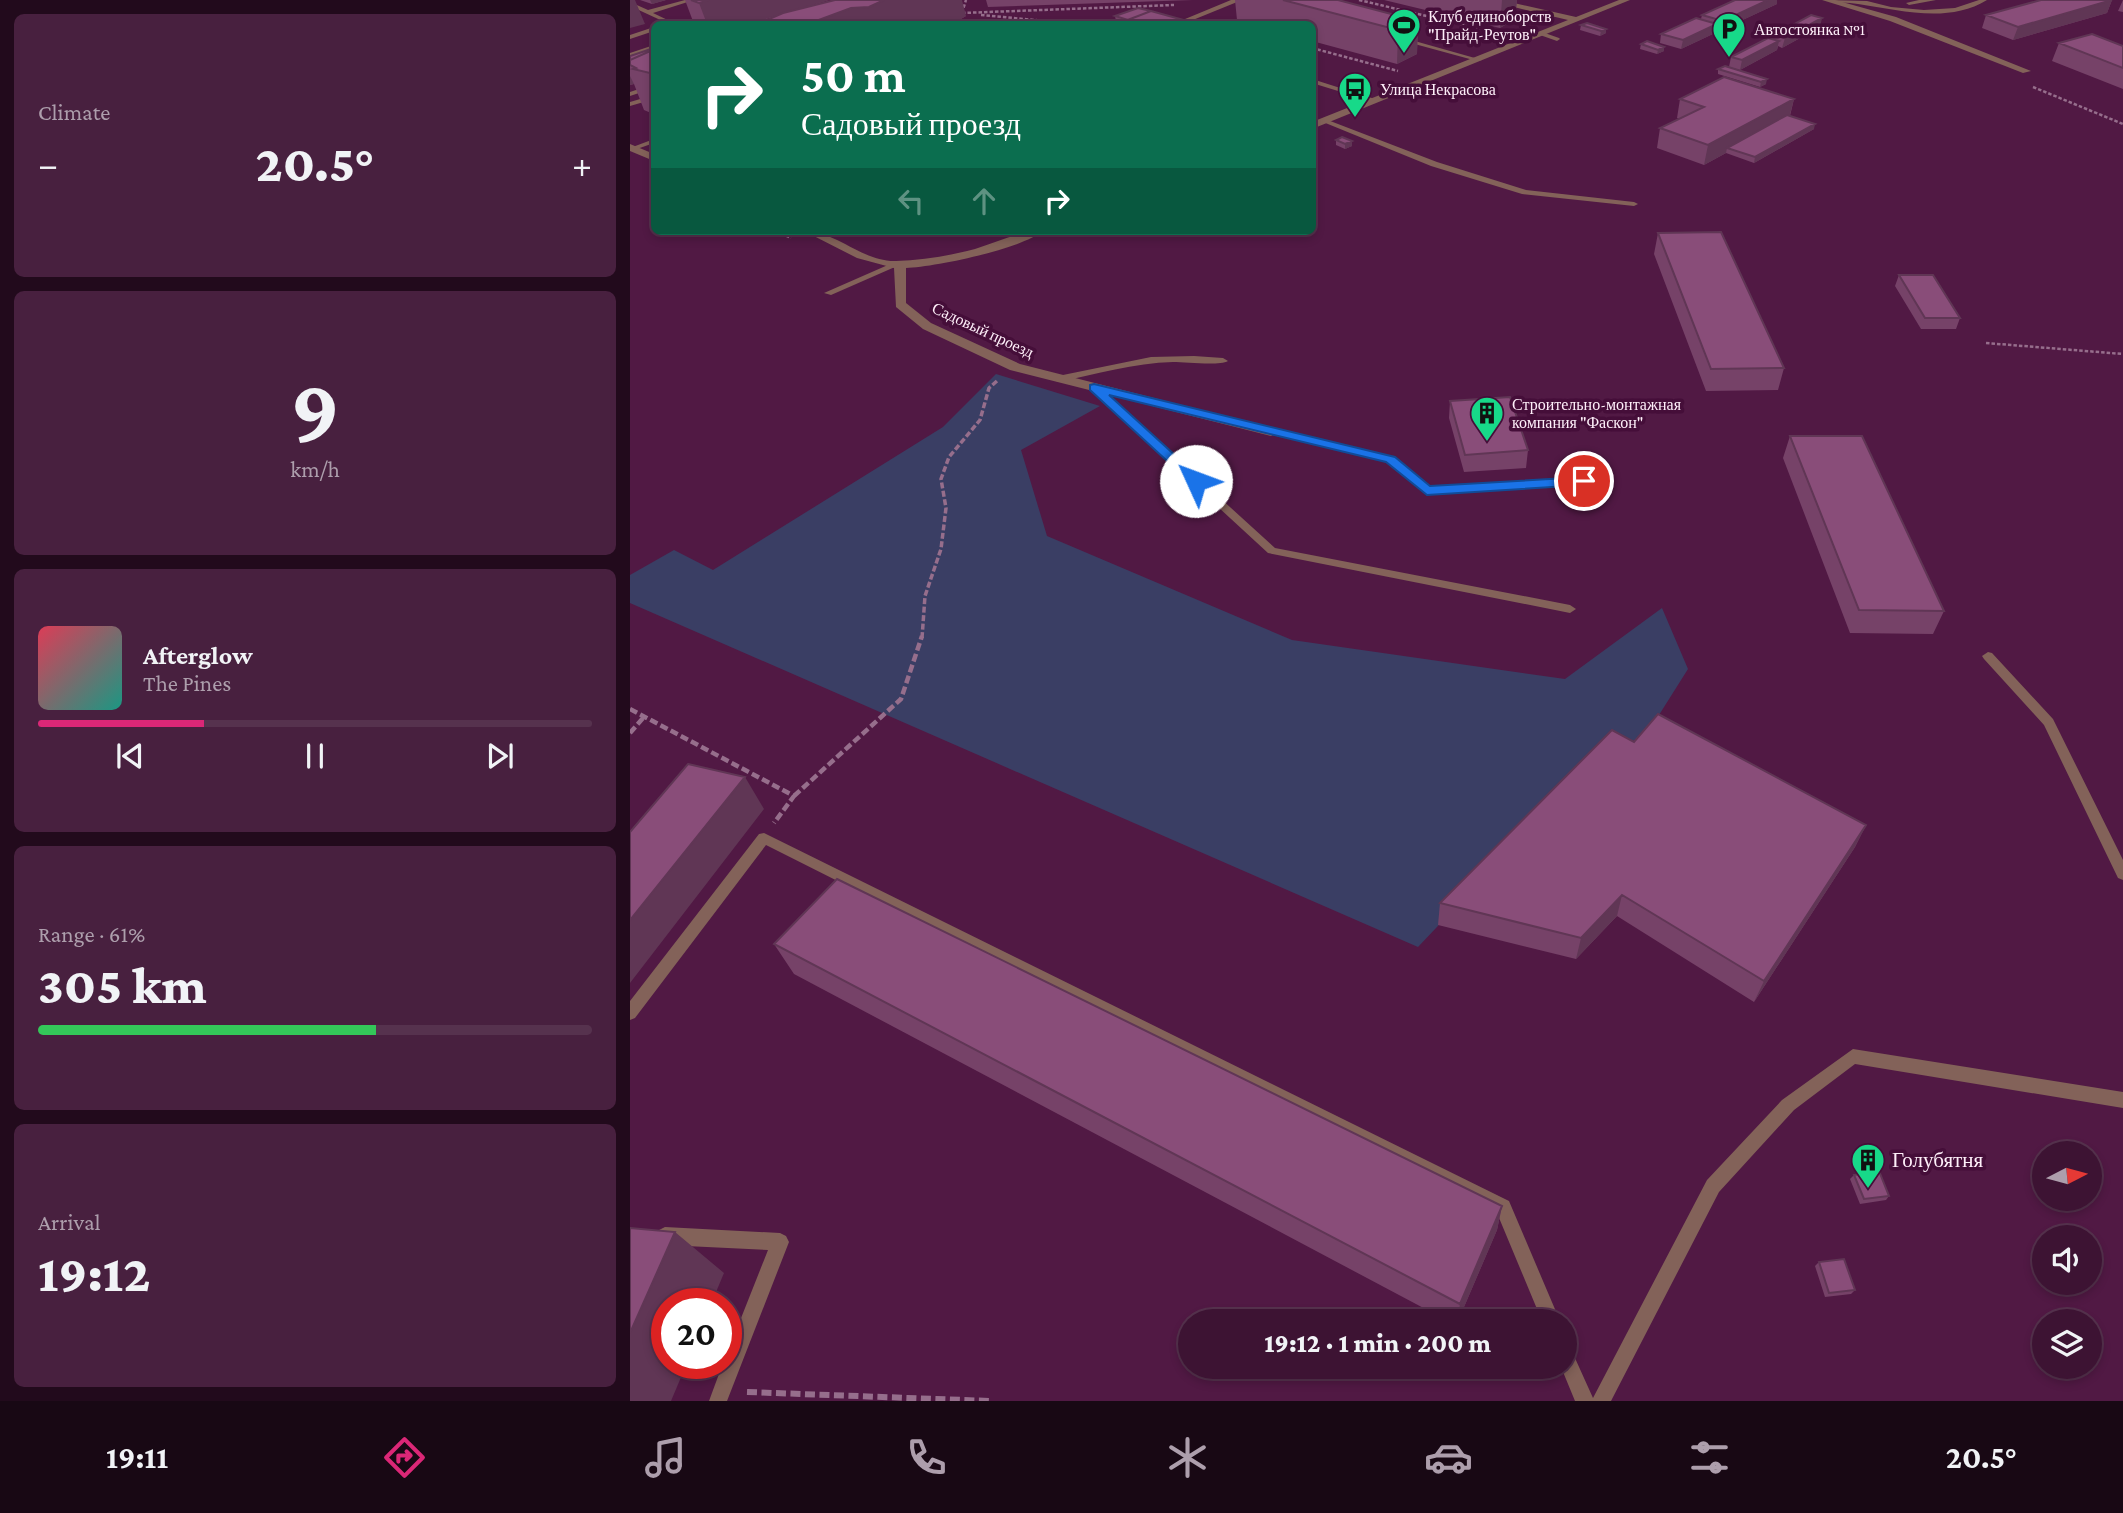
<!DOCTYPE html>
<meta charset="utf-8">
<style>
:root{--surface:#3d1333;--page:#48203f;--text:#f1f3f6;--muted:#ad9eac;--line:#56324e;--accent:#db2777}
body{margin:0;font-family:"Crimson Pro",serif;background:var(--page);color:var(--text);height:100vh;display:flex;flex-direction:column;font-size:26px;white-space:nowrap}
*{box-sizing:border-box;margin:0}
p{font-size:23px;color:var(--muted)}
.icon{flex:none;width:38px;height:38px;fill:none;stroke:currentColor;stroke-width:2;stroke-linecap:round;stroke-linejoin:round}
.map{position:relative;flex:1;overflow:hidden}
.details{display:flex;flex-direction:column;gap:14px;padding:14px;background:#220a1c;width:630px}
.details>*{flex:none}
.top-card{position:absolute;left:21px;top:21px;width:665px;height:214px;border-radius:10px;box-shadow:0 4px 10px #0003,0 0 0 2px var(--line);background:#0b6e4f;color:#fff;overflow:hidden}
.needle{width:46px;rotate:84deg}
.tools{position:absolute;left:1402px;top:1141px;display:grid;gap:14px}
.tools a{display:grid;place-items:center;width:70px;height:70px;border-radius:50%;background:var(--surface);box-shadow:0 4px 10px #0003,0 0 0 2px var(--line);font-size:35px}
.speed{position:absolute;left:21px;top:1288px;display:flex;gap:14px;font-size:35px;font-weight:700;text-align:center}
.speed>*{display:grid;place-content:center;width:91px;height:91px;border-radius:50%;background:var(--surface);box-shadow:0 4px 10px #0003,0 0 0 2px var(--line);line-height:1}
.speed .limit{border:10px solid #d22;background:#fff;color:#111}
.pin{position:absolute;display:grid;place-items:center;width:60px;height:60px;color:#fff;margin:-30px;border:4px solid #fff;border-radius:50%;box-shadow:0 2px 7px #0007}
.me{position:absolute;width:77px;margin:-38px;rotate:313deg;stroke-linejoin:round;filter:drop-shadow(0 0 5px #0008)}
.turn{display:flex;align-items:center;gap:24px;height:147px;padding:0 35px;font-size:32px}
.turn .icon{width:91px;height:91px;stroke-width:2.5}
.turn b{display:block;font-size:49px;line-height:60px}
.lanes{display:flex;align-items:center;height:66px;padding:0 35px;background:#0003;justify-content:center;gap:35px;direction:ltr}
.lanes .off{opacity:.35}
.big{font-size:52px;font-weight:800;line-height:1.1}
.details .card{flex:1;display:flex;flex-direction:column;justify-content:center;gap:10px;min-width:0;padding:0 24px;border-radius:10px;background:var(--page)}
.details .dial{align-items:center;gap:0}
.dial b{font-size:91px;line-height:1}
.song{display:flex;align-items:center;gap:21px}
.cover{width:84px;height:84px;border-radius:10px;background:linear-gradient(135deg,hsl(350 70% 55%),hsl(170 70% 35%))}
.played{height:7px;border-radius:4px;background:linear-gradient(90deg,var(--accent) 30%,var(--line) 30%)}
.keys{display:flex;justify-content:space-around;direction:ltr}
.heat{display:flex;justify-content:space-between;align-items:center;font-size:38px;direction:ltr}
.charge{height:10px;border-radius:5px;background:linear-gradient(90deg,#34c759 61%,var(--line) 0)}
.trip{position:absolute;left:548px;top:1309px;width:399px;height:70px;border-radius:35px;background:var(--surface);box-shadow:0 4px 10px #0003,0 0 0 2px var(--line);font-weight:800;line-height:70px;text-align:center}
.tab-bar{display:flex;height:112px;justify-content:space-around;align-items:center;background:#180814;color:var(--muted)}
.tab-bar .icon{width:49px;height:49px}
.tab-bar .active{color:var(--accent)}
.tab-bar b{font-size:32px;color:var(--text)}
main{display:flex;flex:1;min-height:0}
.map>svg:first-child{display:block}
</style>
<main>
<section class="details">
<div class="card"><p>Climate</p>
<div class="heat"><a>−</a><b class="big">20.5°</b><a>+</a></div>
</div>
<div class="card dial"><b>9</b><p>km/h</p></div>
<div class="card">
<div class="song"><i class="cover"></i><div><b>Afterglow</b><p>The Pines</p></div></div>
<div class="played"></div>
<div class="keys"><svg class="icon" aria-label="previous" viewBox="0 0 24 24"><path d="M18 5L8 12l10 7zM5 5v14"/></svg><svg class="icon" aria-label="pause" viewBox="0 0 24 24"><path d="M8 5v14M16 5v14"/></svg><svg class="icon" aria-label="next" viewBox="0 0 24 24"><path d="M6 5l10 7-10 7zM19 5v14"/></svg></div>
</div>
<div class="card"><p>Range · 61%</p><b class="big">305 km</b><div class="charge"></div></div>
<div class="card"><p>Arrival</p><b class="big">19:12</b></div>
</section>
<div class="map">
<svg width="1493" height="1401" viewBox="0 0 1493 1401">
<rect width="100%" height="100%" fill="#511944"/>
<!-- green -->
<path fill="#3a3e64" d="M366,374L470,406L391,450L417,536L662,640L935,679L1032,608L1058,669L1017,734L966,759L788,947L0,603V575L44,550L83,570L313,427Z"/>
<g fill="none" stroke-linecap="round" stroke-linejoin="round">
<!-- path-far3 -->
<path stroke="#966e8c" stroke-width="2.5" stroke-dasharray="3.5 2" stroke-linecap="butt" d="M729,0L864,32
M332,13L544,5
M332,13L336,0
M351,15L448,24
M682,48L768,71
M1403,87L1493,124
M146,231L161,238
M1356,343L1493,354"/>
<!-- path-far2 -->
<path stroke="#966e8c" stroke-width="3.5" stroke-dasharray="6 2.5" stroke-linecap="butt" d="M292,638L295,596L311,549L316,508L311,479L319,457L350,420L359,388L368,380"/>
<!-- path-far1 -->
<path stroke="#966e8c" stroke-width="4.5" stroke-dasharray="8 3.5" stroke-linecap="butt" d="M0,709L164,796L144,823
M0,733L14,717
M164,796L271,699L292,636"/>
<!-- path -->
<path stroke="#966e8c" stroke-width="6" stroke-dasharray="10 4.5" stroke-linecap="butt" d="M117,1392L361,1401"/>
<!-- service -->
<path fill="#836259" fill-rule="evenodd" d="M55,0H64L23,13L46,24H39L0,6V2L18,10Z
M1196,0L1237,1L1261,7L1294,10L1325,8L1349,0H1357C1318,24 1270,10 1228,4C1218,2 1206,4 1196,0Z
M1289,0H1306L1279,5L1276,3Z
M24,27V31L0,39V35Z
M912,32L929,38L930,39L927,41L910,35Z
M770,38H774L852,60L847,61L770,40Z
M24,45V49L0,57V53Z
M682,79L748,100L749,101L744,102L682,83Z
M24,84V88L0,96V92Z
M24,95V99L0,106V102Z
M695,119L807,162L896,190L1004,202L1008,204L1004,206L892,194L801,166L693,122L692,121Z
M24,139V143L4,150L0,148Z
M267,261L274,263L201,295L194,293Z
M564,356L593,358L598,361C589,366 556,362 543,362C504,363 466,374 428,382L423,379L428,376L521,357Z
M464,385L467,386L645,548L940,605L946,609L940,613L638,553L461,390V386Z
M641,429L764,457L799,487L954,478L959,481L954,484L797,493L757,461L638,434V430Z
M1358,652L1362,653L1423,719L1493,860V880L1488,878L1414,725L1354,659L1352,656Z
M134,833L879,1201L930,1321H912L867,1213L136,845L5,1018L0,1020V1001L129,834Z
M1223,1049L1493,1092V1108L1225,1064L1164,1110L1089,1192L981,1401H945L931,1367H934V1344L940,1347L963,1398L1077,1180L1152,1100Z
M35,1227L150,1233L156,1236L159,1242L97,1401H79L93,1363H96V1356L138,1250L35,1245L29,1242L26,1236L29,1230Z"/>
<!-- minor -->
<path fill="#836259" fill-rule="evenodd" d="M601,0H612L553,24H543Z
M855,0H870L946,17L989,0H1000L682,129V122L938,20Z
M1192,0H1205L1266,17L1401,71L1393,73L1260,21Z
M0,144L24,154V161L0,151Z
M174,231C207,231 232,262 266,261C292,260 319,256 345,249C368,242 389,231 413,231C391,249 305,267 276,268V303L301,323L390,364L646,429L648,432L641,436L380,370L293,329L266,307L264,268L227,258Z"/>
</g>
<!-- wall -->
<path fill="#764268" d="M10,0H36L22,4Z
M55,0H199L170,9L336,16L322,24H128L147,16L119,24H64Z
M356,0H563L358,7Z
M605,0H708L788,21L787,54L767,64L682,41V24H625L607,20Z
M754,0H887L885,19L870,28Z
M1105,0H1147V4L1091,30L1086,29L1085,33L1051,49L1030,43L1031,34L1071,19L1072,15Z
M1482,0L1477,13L1383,40L1352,28L1356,15Z
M1493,0V12L1488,11Z
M485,16L568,24H495L486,21Z
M951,25L976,33L970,36L950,30Z
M1190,27L1152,48L1148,46L1147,50L1110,70L1099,67L1101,57L1143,39L1144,35Z
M1429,43L1493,46V89L1422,61Z
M1011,44L1034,51L1027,54L1010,49Z
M24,48V118L23,117L21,113L14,110L4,84L0,85V56Z
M1088,69L1136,84L1130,87L1088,74Z
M1050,99H1164L1160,116L1184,129L1124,163L1096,153L1074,165L1027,148L1030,128L1050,119L1047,118Z
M706,140L722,146L715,149L706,145Z
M1028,233L1154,368L1148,390L1076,391L1024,254Z
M1269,275L1330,318L1326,329H1291L1265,286Z
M820,401L898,450L896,468L834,472L819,418Z
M1160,436L1314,611L1303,634L1220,633L1153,458Z
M1004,742L1236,825L1225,847L1124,1002L987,916L946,959L808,925L810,903Z
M144,944L872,1206L867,1230L828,1321H818L164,974Z
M1224,1175L1259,1196L1256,1200L1230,1204L1220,1179Z
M1189,1262L1225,1290L1221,1294L1195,1297L1185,1266Z"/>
<!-- shaded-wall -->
<path fill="#603655" d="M0,0H5L15,24L0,28Z
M20,0H36L22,4Z
M79,0H199L119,24H77L69,3Z
M254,0H332L336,16L322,24H178L221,8Z
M872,0H887L885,19L870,28Z
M1138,0H1147V4L1091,30L1093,21Z
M1482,0L1477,13L1383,40L1388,27Z
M1192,18L1190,27L1152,48L1155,38Z
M788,21L787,54L767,64L768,30Z
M1087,24L1085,33L1051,49L1053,40Z
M976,29V33L970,36L971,31Z
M1149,41L1147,50L1110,70L1112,60Z
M1034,47V51L1027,54L1028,50Z
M0,76L4,84L0,85Z
M1137,79L1136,84L1130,87L1131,82Z
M1164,99L1159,118L1097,148L1096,153L1074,165L1078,145Z
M1185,124L1184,129L1124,163L1125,157Z
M722,141V146L715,149V144Z
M115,777L134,809L0,983V920Z
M1236,825L1225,847L1124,1002L1134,981Z
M992,895L987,916L946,959L951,938Z
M872,1206L867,1230L828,1321H827L830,1304Z
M45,1232L94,1273L81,1304H37V1363H57L41,1401H0V1333Z"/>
<!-- building -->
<path fill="#894d79" stroke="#603655" stroke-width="2" d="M61,0H79L69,3Z
M205,0H254L239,7L221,8L178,24H128L153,13Z
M653,0H708L788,21L768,30Z
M1105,0H1138L1093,21L1072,15Z
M1411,0H1482L1388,27L1356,15Z
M508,8L521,11L498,20L485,16Z
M521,11L568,24H505L495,21Z
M1181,15L1192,18L1155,38L1144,35Z
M1066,18L1087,24L1053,40L1031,34Z
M957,23L976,29L971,31L951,25Z
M1462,34L1493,46V68L1429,43Z
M1138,38L1149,41L1112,60L1101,57Z
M1017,41L1034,47L1028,50L1011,44Z
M24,48V51L18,52L0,60V56Z
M24,51V74L3,69L6,68L0,65V60L18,52Z
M1095,66L1137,79L1131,82L1088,69Z
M1094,77L1164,99L1078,145L1030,128L1074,107L1050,99Z
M1157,115L1185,124L1125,157L1097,148Z
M712,137L722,141L715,144L706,140Z
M1091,232L1154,368L1081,369L1028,233Z
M1269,275H1303L1330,318H1295Z
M880,397L898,450L835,455L820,401Z
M1160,436H1232L1314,611L1229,610Z
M1028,714L1236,825L1134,981L992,895L951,938L810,903L982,730L1004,742Z
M58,764L115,777L0,920V832Z
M207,879L872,1206L830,1304L144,944Z
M1249,1171L1259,1196L1234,1199L1224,1175Z
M0,1228L45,1232L0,1333Z
M1214,1259L1225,1290L1199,1293L1189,1262Z"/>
<!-- route -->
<path fill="#1a73e8" stroke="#114b97" stroke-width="2" d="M464,384L765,457L800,486L954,477L961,481L954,485L797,495L756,462L479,395L570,478V483H561L460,390V385Z"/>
<!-- icons -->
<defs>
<symbol id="stadium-pin" viewBox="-11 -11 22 30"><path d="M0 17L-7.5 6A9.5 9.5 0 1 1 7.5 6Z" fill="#17d989" stroke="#450e39"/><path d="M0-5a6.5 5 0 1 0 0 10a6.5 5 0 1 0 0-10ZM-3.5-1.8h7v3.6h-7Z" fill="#111"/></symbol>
<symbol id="parking-pin" viewBox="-11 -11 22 30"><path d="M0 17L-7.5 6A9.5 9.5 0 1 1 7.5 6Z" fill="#17d989" stroke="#450e39"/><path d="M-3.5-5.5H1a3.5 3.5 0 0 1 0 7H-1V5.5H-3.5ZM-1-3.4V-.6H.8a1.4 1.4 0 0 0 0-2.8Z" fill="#111"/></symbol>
<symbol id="bus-pin" viewBox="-11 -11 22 30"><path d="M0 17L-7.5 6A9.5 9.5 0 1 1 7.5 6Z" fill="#17d989" stroke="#450e39"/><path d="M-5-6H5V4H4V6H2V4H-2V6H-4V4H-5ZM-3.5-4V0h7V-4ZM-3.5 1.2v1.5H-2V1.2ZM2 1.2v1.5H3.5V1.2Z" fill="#111"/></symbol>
<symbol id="building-pin" viewBox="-11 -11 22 30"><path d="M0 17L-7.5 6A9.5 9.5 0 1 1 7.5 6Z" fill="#17d989" stroke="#450e39"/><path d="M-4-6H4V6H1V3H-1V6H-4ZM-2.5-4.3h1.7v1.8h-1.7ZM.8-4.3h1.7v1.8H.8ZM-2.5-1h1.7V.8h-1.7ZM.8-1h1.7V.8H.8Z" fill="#111"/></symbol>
</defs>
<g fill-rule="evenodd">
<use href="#stadium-pin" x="755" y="6" width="38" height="52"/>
<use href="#parking-pin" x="1080" y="10" width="38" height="52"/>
<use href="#bus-pin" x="706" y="70" width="38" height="52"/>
<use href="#building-pin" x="838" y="394" width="38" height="52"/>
<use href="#building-pin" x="1219" y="1141" width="38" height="52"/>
</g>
<g text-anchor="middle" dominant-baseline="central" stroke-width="7" stroke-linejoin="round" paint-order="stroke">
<!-- far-poi labels -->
<g font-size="16" fill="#feeff9" stroke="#450e39" text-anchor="start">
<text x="798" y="16">Клуб единоборств<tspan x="798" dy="18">"Прайд-Реутов"</tspan></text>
<text x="1124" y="29">Автостоянка №1</text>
<text x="750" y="89">Улица Некрасова</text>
<text x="882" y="404">Строительно-монтажная<tspan x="882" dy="18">компания "Фаскон"</tspan></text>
</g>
<!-- far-street labels -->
<g font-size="16" fill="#feeff9" stroke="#450e39">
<text transform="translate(353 330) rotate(25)">Садовый проезд</text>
</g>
<!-- near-poi labels -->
<g font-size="21" fill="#feeff9" stroke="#450e39" text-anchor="start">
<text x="1262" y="1160">Голубятня</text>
</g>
</g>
</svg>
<div class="tools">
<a><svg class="needle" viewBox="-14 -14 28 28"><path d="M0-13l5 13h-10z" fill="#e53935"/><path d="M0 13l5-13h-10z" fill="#ad9eac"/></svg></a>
<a><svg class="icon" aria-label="sound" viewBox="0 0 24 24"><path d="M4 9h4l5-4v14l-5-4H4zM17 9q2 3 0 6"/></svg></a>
<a><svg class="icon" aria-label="layers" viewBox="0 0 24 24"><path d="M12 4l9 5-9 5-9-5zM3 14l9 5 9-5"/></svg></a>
</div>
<div class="speed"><div class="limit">20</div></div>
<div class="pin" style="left:954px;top:481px;background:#d93025"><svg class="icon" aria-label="arrive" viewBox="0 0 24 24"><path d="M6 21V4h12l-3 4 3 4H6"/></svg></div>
<svg class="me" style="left:566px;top:481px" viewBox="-20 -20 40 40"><circle r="19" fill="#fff"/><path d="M0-13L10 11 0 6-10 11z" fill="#1a73e8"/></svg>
<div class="trip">19:12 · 1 min · 200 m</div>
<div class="top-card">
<div class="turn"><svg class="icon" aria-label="right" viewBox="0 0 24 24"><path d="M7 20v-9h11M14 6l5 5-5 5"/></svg><div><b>50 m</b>Садовый проезд</div></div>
<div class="lanes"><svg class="icon off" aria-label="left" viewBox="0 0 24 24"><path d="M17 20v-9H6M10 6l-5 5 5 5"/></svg><svg class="icon off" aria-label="ahead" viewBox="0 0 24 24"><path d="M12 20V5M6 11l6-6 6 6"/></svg><svg class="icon" aria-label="right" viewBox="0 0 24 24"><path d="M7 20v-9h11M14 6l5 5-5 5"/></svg></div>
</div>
</div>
</main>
<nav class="tab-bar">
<b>19:11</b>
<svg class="icon active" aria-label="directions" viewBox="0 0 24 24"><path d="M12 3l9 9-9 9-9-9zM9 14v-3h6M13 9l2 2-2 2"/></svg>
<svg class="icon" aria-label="music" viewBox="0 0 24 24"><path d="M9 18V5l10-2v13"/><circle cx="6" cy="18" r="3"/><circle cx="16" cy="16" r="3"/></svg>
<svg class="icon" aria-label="phone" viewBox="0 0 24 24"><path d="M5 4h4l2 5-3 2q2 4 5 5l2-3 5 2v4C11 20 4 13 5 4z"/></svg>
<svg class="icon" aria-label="climate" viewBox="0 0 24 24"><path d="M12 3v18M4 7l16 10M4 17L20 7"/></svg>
<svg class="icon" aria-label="car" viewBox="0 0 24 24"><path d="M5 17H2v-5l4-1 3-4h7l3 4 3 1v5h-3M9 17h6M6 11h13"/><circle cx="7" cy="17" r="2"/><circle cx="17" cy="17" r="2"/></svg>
<svg class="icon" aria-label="filters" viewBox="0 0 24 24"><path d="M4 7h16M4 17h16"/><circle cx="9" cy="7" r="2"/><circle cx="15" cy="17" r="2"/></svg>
<b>20.5°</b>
</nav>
